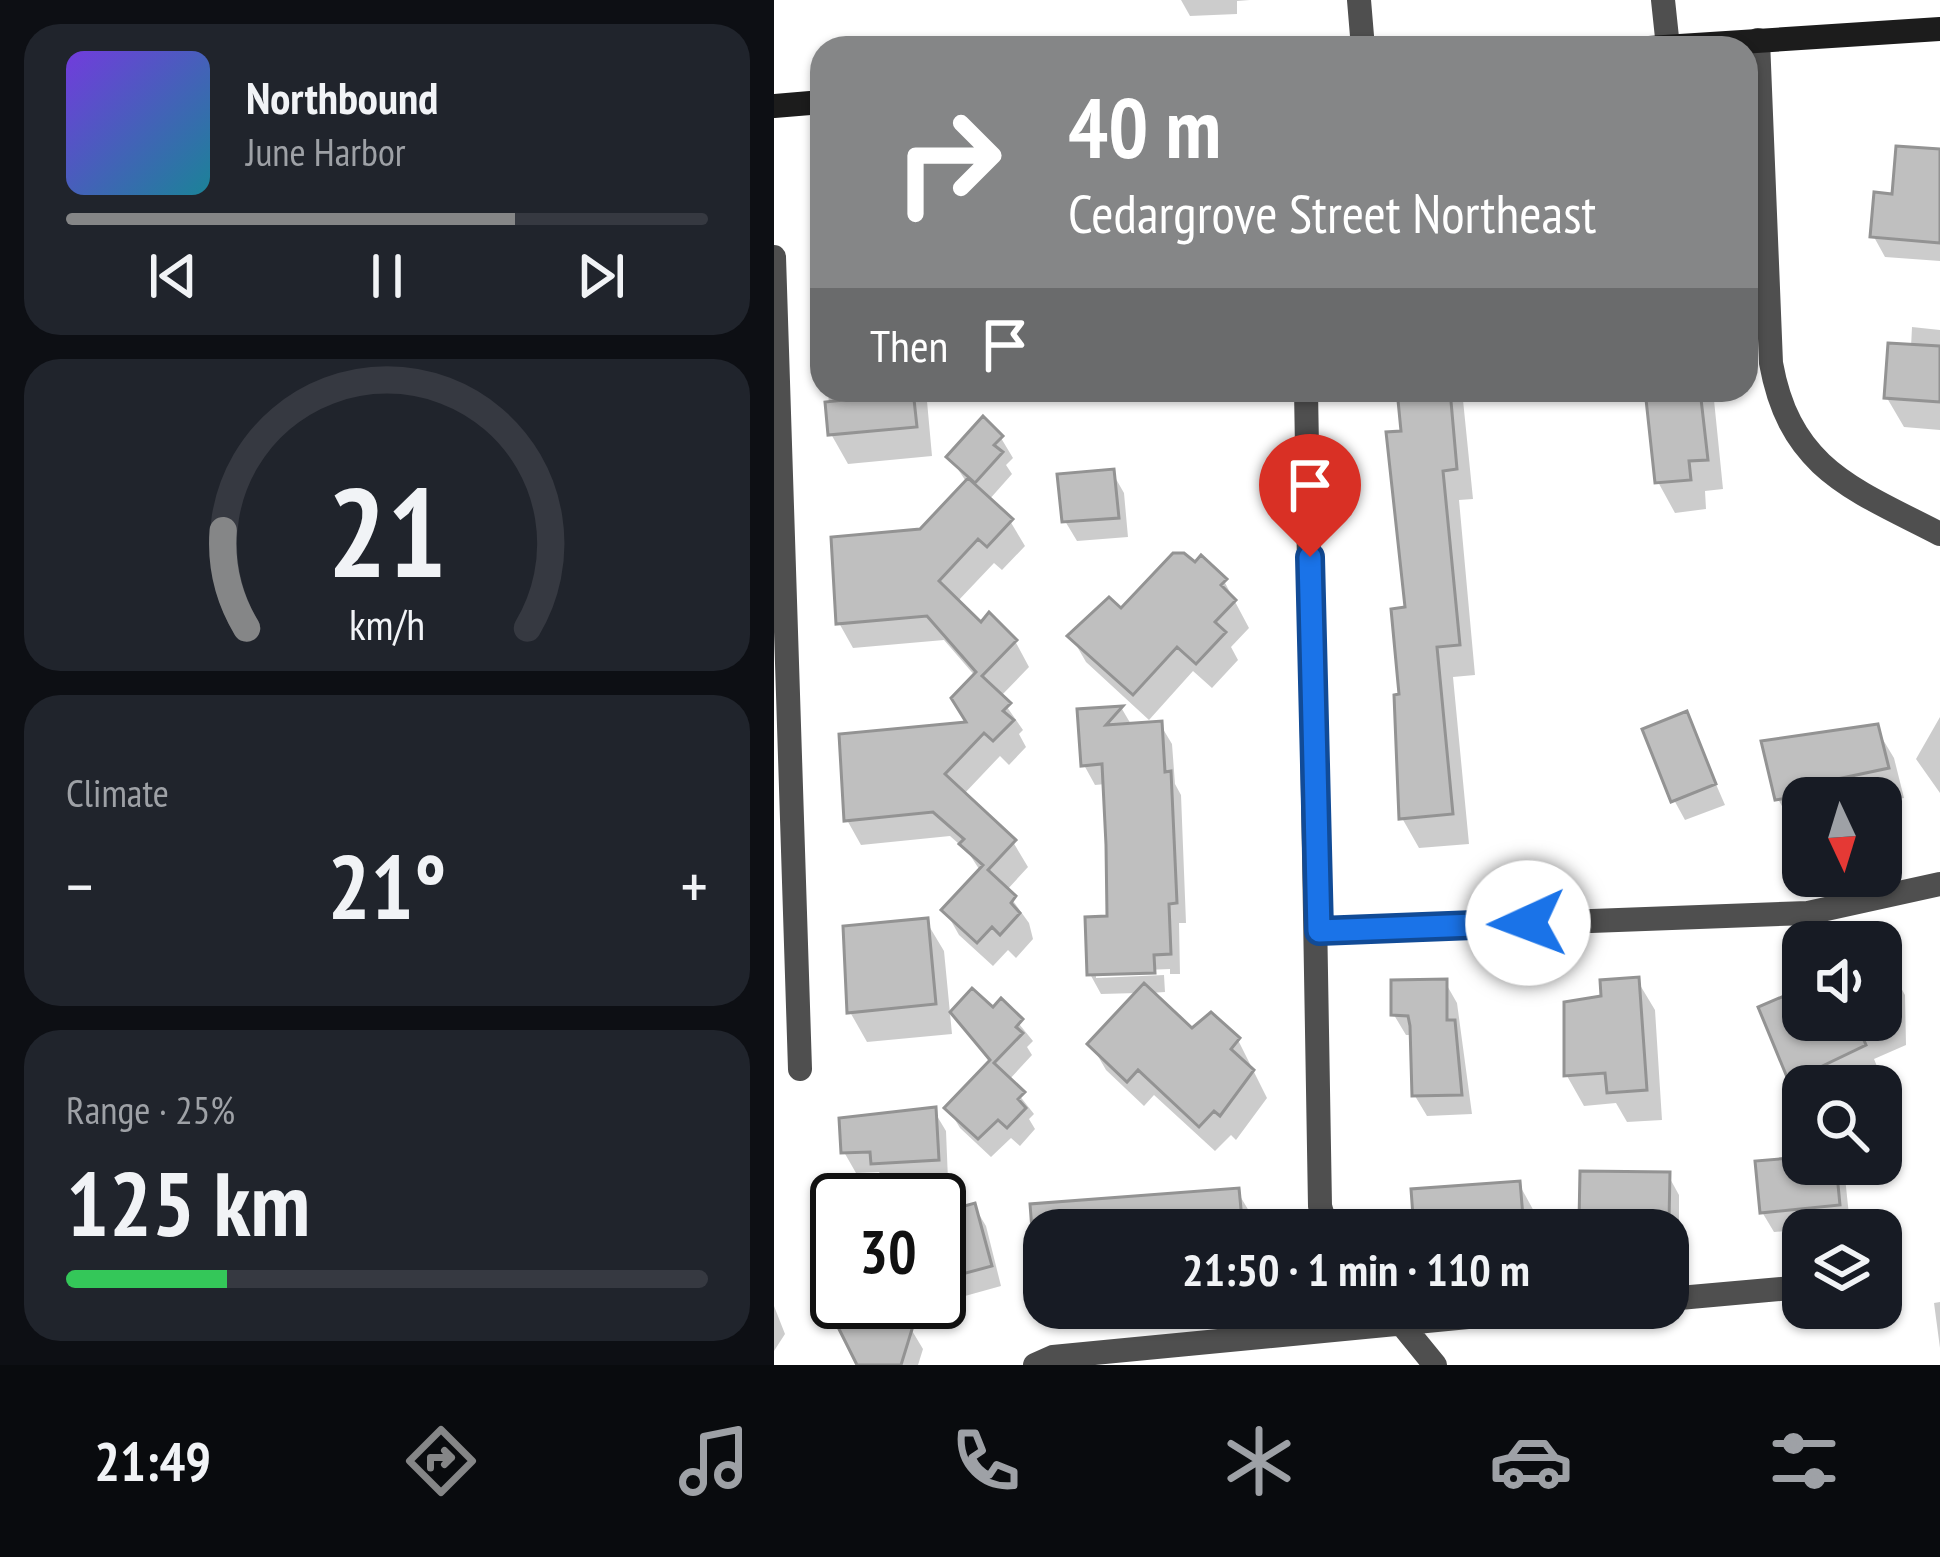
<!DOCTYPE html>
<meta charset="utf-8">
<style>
:root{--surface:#171b24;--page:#20242c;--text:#f1f3f6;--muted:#9ea1a6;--line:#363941;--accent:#858687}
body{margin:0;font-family:"PT Sans Narrow",sans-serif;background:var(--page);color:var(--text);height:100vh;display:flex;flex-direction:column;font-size:45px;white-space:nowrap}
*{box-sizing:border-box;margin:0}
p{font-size:39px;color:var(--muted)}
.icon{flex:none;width:66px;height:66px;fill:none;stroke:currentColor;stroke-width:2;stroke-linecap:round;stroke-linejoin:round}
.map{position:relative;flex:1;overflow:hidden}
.panel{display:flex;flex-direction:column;gap:24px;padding:24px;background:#0d0f14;width:774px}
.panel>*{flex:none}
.hud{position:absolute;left:36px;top:36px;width:948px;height:366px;border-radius:36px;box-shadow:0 3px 9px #0004;background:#858687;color:#fff;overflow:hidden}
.needle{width:78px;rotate:176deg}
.controls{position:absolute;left:1008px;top:777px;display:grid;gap:24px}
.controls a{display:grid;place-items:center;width:120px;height:120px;border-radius:24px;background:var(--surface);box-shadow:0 3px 9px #0004;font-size:60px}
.speed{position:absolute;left:36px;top:1173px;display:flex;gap:24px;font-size:60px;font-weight:700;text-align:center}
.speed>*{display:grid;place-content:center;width:156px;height:156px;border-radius:50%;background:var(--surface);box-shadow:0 3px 9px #0004;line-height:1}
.speed .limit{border:6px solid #111;border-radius:18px;background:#fff;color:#111}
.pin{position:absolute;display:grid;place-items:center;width:102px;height:102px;color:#fff;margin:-123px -51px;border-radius:50% 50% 50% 0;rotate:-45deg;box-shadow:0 0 12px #0007}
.pin .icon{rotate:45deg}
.me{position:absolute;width:132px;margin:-66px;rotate:268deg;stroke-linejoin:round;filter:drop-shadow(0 0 9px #0008)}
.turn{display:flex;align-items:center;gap:42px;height:252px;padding:0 60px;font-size:54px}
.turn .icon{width:156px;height:156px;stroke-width:2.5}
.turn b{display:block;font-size:84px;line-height:102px}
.then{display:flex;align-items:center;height:114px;padding:0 60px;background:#0003;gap:24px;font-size:45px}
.big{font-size:90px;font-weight:600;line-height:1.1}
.panel .card{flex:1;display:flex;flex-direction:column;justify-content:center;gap:18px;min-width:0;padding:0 42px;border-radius:36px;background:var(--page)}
.panel .dial{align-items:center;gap:0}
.dial svg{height:312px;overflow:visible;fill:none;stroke:var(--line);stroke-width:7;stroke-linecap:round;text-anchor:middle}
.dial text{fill:var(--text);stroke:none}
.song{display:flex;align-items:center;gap:36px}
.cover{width:144px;height:144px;border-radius:18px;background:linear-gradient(135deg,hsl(260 70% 55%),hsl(190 70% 35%))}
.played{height:12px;border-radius:6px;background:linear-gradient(90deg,var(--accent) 70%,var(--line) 70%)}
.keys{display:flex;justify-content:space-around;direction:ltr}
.heat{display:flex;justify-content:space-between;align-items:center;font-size:66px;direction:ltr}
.charge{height:18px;border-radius:9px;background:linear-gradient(90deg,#34c759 25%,var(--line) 0)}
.trip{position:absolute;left:249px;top:1209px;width:666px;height:120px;border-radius:36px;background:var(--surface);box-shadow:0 3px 9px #0004;font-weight:600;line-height:120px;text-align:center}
.menu{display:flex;height:192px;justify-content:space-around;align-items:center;background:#090b0e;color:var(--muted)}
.menu .icon{width:84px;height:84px}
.menu .current{color:var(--accent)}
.menu b{font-size:54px;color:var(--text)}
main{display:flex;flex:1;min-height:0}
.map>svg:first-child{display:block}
</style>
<main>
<section class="panel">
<div class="card">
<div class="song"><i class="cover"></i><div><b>Northbound</b><p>June Harbor</p></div></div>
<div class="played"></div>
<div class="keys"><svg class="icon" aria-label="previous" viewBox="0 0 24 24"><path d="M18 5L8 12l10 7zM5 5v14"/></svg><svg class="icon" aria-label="pause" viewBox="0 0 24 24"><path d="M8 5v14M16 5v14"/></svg><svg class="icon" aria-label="next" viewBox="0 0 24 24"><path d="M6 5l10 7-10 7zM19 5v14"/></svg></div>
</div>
<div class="card dial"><svg viewBox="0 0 100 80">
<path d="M14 69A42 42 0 1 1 86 69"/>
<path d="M14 69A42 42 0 0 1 8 44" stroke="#858687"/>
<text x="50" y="56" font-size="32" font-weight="700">21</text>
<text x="50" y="72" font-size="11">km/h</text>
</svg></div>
<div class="card"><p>Climate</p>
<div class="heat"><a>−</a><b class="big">21°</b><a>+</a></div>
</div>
<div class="card"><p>Range · 25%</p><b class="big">125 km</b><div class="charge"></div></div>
</section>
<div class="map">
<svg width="1166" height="1365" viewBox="0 0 1166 1365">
<rect width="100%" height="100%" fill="#fff"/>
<!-- shadow -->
<path fill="#0003" d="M407,0H476L463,1V14L416,16Z
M1166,152V261L1111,257L1100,237Z
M1138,327L1166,330V430L1130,427L1113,398L1137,347Z
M54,390H152L158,456L74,464L57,434Z
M626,390H688L699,499L685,500L701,675L679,677L695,844L645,848L628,818L634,610Z
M877,390H939L949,489L931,491L932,509L901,513L884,482Z
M227,438L239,458L232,465L238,474L214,501L236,521L251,546L228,570L220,563L183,602L207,626L241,641L255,667L226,697L249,730L245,734L252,747L235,765L226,756L189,795L239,842L254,867L232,891L255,923L259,939L242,958L234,950L219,966L185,935L171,910L207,872L194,852L176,836L87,845L73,820L196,725L202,677L170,640L79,648L65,623L193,483L176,457Z
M338,472L350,493L354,537L303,541L291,521Z
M450,581L475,628L457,647L464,660L438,688L419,671L375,720L312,662L297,636L347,612Z
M348,709L358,726L386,724L398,744L401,784L407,795L412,923H405L406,974H396V969L322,972V978L390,975L391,992L376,993L418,1032L464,1040L493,1098L462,1140L457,1135L441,1151L380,1095L370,1106L332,1070L317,1044L364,993L327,994L316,974L336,919L332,784L321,785L310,765L306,712Z
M912,715L951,805L911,820L900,800Z
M1166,717V793L1142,759Z
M1102,728L1120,758L1130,798L1107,803V798H1029V828L1021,829L1004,799Z
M152,921L170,951L178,1034L93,1042L76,1012Z
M1114,965L1131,995L1132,1045L1100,1059L1107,1076L1087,1086H1029V1101L1017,1081L1029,992V1020H1107V968Z
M863,980L881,1010L888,1120L853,1122L842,1103L810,1106L793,1076Z
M671,982L683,1003L698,1114L653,1116L641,1096L639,1035H632L620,1015Z
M227,1002L259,1041L253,1047L258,1055L234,1081L260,1114L255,1119L261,1129L246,1146L237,1138L217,1157L186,1128L174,1108L217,1064L179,1013L219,1011Z
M160,1111L172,1131L174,1180L112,1184L105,1172L82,1173L70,1152Z
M1029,1160L1063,1164L1071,1177L1076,1225L1000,1232L988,1212Z
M894,1175L905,1195V1241H894V1230H814L808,1220Z
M745,1184L762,1215L763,1230H643L640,1192Z
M463,1191L475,1211L477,1230H270V1267L264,1256L259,1207Z
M200,1206L212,1226L227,1286L191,1296L181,1279L165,1283V1216Z
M1166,1302V1348L1160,1303Z
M0,1306L11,1334L0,1351Z
M137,1329L149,1349L144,1365H86Z"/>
<!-- building -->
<path fill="#bfbfbf" stroke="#939393" stroke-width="3" d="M1122,146L1166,149V243L1096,237L1100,192L1118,194Z
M1114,343L1166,346V402L1110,398Z
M79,390H139L143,427L54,435L51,402L80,399Z
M623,390H676L683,469L669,471L686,645L663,647L679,814L625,819L620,695L625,694L617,609L631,607L612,432L627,431Z
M871,390H926L934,460L915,461L917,480L881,483Z
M209,416L229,436L220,445L229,452L201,483L172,457Z
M340,469L345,518L288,522L283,474Z
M194,478L239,519L213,547L204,539L165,581L207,622L215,612L243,640L208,676L237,703L229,711L240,720L219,741L210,733L171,774L242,840L214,870L242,896L237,903L246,913L226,935L218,927L203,943L167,910L209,865L185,844L190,839L159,812L70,821L65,734L192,722L177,698L202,672L153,616L62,624L57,537L146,529Z
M399,553H410L421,562L427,555L453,579L447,585L462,600L441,622L452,632L422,664L403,647L359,695L293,636L335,597L347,608Z
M349,706L332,725L388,721L391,772L397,771L403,903L395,904L397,954L380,955L381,973L313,975L311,917L333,916L332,845L328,764L307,766L303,709Z
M913,711L942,784L897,802L868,729Z
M1104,724L1115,768L1054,781L1055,792L1001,800L987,741Z
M154,918L162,1004L73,1013L69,926Z
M865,977L873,1090L833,1093L831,1073L790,1076V1002L827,996L826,980Z
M673,979V1020H681L688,1095L638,1096L636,1026L634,1016L617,1015V980Z
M370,983L418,1028L437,1012L466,1038L457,1049L480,1070L446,1116L440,1111L425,1127L364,1070L353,1082L313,1044Z
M198,988L219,1007L227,998L249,1019L242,1027L249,1033L220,1063L251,1092L244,1099L252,1108L233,1128L224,1120L204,1139L170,1108L216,1060L176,1012Z
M1029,988V1020H1081L1092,1045L1015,1082L984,1007Z
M162,1107L165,1160L97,1164L96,1152L67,1153L65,1118Z
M1029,1157V1164H1062L1066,1205L986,1213L981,1161Z
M806,1171L896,1172L895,1221H805Z
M746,1181L750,1229L640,1230L637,1189Z
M465,1188L469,1230H258L256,1204Z
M201,1203L218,1266L177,1277L172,1258L165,1260V1213Z
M69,1305L139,1326L127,1365H83L63,1325Z"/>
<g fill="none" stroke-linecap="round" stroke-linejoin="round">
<!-- street -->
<path stroke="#4f4f4f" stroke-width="24" d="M585,0L589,48
M889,0L894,47
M984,40L997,363C1016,469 1079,489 1166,534
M0,257L26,1069
M532,390L546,1206L553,1230
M545,931L1034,913L1166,884
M894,1299L1029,1287
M621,1316L661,1365
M261,1365L279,1357L788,1308"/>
<!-- secondary -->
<path stroke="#1c1c1c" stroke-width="24" d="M875,48L1166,29
M0,106L48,102"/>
</g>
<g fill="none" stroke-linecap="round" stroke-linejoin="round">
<defs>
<path id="route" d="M536,557L545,931L754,923"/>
</defs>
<!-- route casing -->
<use href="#route" stroke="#114b97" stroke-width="30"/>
<!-- route -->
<use href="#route" stroke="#1a73e8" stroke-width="21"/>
</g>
</svg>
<div class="controls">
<a><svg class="needle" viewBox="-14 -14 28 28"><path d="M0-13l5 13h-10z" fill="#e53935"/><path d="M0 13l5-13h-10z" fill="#9ea1a6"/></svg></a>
<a><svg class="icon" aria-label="sound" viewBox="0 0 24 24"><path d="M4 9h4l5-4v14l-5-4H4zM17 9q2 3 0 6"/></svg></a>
<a><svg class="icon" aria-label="search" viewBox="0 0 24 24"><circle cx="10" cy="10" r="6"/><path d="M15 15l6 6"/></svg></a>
<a><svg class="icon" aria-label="layers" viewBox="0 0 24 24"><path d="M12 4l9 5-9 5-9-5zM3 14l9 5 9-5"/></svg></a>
</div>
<div class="speed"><div class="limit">30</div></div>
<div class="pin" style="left:536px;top:557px;background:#d93025"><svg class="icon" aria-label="arrive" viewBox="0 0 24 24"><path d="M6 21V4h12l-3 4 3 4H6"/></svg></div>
<svg class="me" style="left:754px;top:923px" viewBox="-20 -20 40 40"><circle r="19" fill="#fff"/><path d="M0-13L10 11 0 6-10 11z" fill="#1a73e8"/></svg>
<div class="trip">21:50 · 1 min · 110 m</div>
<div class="hud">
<div class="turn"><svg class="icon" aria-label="right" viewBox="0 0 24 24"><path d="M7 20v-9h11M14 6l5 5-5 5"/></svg><div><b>40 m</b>Cedargrove Street Northeast</div></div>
<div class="then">Then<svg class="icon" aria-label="arrive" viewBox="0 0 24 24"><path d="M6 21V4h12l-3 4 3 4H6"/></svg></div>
</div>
</div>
</main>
<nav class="menu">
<b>21:49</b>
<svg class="icon current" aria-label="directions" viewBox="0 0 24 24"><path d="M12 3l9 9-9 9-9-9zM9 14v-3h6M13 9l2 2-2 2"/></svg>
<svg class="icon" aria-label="music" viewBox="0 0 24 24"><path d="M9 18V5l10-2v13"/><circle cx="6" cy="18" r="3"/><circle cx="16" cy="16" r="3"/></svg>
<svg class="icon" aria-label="phone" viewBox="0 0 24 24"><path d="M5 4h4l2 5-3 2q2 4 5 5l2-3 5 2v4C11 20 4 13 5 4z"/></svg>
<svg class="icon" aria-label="climate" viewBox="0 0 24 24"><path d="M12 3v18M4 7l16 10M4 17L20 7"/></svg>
<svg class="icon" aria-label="car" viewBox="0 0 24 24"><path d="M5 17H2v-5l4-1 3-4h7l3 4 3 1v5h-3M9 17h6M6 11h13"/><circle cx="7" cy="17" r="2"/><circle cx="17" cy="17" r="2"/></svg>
<svg class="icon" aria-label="filters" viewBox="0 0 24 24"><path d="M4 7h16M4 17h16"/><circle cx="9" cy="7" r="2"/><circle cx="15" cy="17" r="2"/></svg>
</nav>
